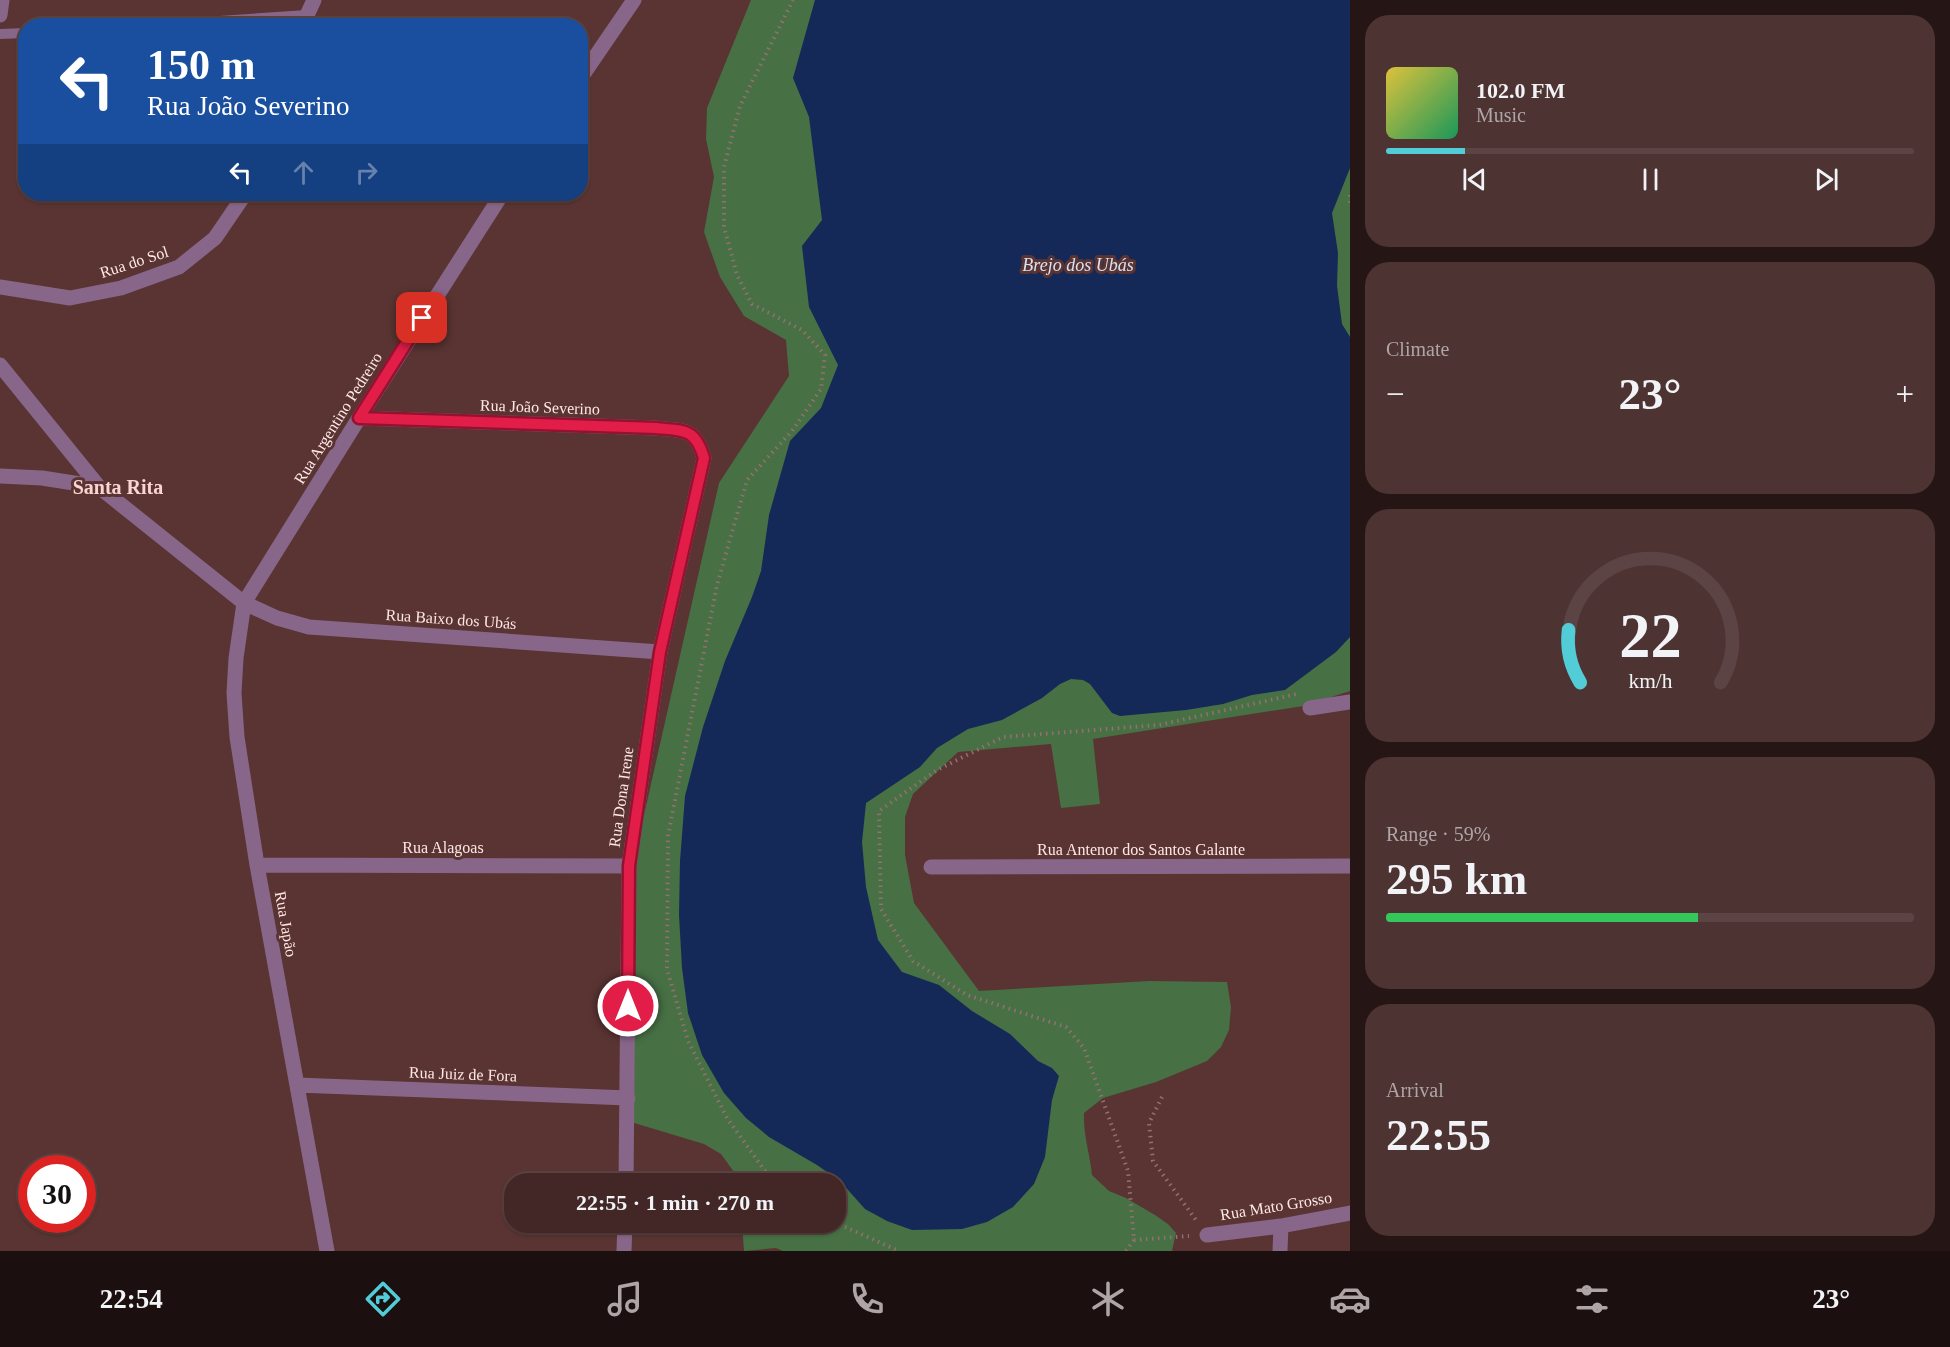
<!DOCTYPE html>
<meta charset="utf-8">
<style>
:root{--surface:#432726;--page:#4d3332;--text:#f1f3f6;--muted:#afa5a7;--line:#5b4443;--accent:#52ccd6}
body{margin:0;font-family:Georgia,serif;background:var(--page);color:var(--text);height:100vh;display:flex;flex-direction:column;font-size:22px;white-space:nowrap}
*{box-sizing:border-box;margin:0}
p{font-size:20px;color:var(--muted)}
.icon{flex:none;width:33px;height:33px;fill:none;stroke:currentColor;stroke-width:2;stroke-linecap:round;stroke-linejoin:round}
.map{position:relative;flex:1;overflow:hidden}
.sheet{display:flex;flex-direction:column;gap:15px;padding:15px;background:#251515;width:600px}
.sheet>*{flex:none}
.top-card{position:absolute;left:18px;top:18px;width:570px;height:183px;border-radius:24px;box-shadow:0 2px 4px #0004,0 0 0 2px var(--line);background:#1a4fa0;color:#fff;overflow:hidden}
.speed{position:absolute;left:18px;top:1155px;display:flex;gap:12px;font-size:30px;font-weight:700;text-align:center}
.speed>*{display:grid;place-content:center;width:78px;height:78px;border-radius:50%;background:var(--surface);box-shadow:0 2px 4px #0004,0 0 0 2px var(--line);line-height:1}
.speed .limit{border:9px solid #d22;background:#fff;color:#111}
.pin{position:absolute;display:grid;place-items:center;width:51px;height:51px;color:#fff;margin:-26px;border-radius:12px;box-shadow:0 3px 9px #0006}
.me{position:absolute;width:66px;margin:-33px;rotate:0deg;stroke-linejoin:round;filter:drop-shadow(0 0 4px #0008)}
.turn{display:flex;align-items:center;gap:21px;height:126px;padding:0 30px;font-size:27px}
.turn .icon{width:78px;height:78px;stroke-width:2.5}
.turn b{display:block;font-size:42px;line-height:51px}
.lanes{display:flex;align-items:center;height:57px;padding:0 30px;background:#0003;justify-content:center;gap:30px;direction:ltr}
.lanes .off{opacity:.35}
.big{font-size:45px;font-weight:800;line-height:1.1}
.sheet .widget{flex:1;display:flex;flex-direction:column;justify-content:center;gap:9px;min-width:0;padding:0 21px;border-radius:24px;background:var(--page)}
.sheet .dial{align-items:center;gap:0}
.dial svg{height:156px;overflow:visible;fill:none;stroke:var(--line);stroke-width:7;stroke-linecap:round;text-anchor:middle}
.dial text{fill:var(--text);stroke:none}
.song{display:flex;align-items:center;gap:18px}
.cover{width:72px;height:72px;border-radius:9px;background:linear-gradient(135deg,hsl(50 70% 55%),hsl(150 70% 35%))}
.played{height:6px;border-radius:3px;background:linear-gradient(90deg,var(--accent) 15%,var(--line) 15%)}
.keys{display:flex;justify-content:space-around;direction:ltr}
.heat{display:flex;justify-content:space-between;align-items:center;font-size:33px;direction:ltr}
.charge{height:9px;border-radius:4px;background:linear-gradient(90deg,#34c759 59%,var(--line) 0)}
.trip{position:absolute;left:504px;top:1173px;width:342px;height:60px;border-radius:24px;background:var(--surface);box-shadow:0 2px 4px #0004,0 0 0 2px var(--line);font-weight:800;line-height:60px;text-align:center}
.tabs{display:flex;height:96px;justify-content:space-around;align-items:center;background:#1b100f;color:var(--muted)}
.tabs .icon{width:42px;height:42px}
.tabs .active{color:var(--accent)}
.tabs b{font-size:27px;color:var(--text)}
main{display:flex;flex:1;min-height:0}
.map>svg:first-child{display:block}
</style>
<main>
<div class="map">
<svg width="1350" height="1251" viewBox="0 0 1350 1251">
<rect width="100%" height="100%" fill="#593432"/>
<!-- green -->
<path fill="#477045" d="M751,0H1350V691L1303,706L1093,739L1100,804L1061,808L1051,744L958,752L913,794L905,817V855L914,903L979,991L1149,981L1227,982L1231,1007L1229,1030L1221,1047L1207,1061L1156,1082L1103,1098L1084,1113C1083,1134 1090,1154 1092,1175L1109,1191L1126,1198L1155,1215L1168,1224L1176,1233L1172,1251H783L776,1248L744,1251L742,1223L836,1222V1184L739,1183V1179L721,1154L704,1144L631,1122L637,846L719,483L789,376L786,340L744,316L720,277L704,232L714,177L706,139L707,108Z"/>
<!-- water -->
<path fill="#142957" d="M815,0H1350V168L1332,213L1338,253L1337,286L1342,324L1350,337V637L1336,652L1285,690L1252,695L1223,704L1186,710L1120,716L1112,713L1090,684L1083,680L1071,679L1060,684L1042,698L1002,720L968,729L937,748L920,767L866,803L862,842L866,887L878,940L902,972L939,985L972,1011L1010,1034L1038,1061L1052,1068L1059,1076L1052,1100L1045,1157L1034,1184L1013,1207L987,1222L962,1229L912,1230L887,1221L865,1209L840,1181L817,1165L769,1137L746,1118L724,1093L702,1055L688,1013L682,968L679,915L680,861L685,796L703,727L725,661L752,597L761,571L769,515L790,441L821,408L838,365L809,307L802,246L822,220L809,117L793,78Z"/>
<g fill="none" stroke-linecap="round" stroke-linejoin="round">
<!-- path -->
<path stroke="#92716f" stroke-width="4" stroke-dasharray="1.5 4.5" stroke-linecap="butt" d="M1350,195V204
M1162,1097L1149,1123L1153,1161L1196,1220
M778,1184L770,1178L727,1118L688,1041L667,969L668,836L717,585L747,480L792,431L821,389L825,355L802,330L752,304L737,275L724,227V167L740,106L793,0
M834,1222L899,1251
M1134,1240L1189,1236
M1126,1251L1134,1240L1128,1171L1084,1048L1066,1027L967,995L913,961L881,909L879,811L937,770L1003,737L1159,725L1297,694"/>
<!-- service -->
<path stroke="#87668a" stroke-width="10" d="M146,26L307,15
M0,34L26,33"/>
<!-- minor -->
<path stroke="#87668a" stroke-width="15" d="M302,26L314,0
M580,79L634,0
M0,287L70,298L121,288L179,267L215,238L245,194
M0,365L99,487
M359,418L656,428C685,431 695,428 704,458L660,652L629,866L626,1184
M0,476L42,478L99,487L244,603L277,618L309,627L660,652
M1310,708L1350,702
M257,865L629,866
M931,867L1350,866
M297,1085L628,1098
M1207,1235L1281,1226L1350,1213
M327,1251L257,865L237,737L234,693L236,658L244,603L359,418L502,194
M624,1251L625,1222
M1280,1251L1281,1226"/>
<!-- tertiary -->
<path stroke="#87668a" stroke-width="15" d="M0,15L2,0"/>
</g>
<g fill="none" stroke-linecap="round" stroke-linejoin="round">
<defs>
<path id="route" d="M422,318L359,418L656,428C685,431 695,428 704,458L660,652L629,866L628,1006"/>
</defs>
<!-- route casing -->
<use href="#route" stroke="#92132f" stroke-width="15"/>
<!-- route -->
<use href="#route" stroke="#e11d48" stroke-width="10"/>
</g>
<g text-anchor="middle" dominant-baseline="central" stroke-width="6" stroke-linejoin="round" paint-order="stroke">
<!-- street labels -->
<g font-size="16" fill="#ffe7e5" stroke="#593432">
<text transform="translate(134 262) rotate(-18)">Rua do Sol</text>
<text transform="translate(540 407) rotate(2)">Rua João Severino</text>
<text transform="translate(338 418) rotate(-58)">Rua Argentino Pedreiro</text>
<text transform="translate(451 619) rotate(4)">Rua Baixo dos Ubás</text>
<text transform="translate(621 797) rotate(-82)">Rua Dona Irene</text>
<text x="443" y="847">Rua Alagoas</text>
<text x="1141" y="849">Rua Antenor dos Santos Galante</text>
<text transform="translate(286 924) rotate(80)">Rua Japão</text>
<text transform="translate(463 1074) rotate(2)">Rua Juiz de Fora</text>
<text transform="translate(1276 1206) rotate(-9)">Rua Mato Grosso</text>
</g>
<!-- water labels -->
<g font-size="18" font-style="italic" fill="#d8e1f1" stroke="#593432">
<text x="1078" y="265">Brejo dos Ubás</text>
</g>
<!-- quarter labels -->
<g font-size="20" font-weight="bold" fill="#f9d4d0" stroke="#593432">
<text x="118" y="487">Santa Rita</text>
</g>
</g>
</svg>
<div class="speed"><div class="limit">30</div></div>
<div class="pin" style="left:422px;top:318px;background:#d93025"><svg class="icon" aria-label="arrive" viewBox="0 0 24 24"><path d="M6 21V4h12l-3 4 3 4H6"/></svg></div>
<svg class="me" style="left:628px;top:1006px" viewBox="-20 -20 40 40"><circle r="17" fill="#e11d48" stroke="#fff" stroke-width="3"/><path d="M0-11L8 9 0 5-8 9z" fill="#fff"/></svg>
<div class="trip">22:55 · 1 min · 270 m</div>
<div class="top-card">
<div class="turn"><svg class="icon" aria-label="left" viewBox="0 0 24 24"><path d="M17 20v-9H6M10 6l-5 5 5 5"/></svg><div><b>150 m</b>Rua João Severino</div></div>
<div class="lanes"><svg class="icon" aria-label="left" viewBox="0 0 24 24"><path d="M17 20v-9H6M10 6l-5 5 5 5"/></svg><svg class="icon off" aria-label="ahead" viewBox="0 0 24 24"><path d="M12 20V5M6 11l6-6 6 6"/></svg><svg class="icon off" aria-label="right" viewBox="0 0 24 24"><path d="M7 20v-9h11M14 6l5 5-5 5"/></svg></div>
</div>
</div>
<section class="sheet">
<div class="widget">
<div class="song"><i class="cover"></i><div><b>102.0 FM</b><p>Music</p></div></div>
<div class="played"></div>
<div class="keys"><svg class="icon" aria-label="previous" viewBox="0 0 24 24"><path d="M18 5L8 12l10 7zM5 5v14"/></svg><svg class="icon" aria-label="pause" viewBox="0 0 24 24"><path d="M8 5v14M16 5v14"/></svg><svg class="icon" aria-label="next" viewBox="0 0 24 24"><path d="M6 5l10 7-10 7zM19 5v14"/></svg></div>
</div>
<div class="widget"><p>Climate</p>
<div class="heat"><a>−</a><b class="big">23°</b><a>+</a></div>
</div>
<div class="widget dial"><svg viewBox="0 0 100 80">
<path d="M14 69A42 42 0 1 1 86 69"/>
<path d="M14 69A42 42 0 0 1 8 42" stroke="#52ccd6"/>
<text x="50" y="56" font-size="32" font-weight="700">22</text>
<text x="50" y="72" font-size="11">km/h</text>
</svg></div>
<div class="widget"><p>Range · 59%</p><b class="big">295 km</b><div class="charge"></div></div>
<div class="widget"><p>Arrival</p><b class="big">22:55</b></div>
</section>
</main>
<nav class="tabs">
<b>22:54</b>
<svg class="icon active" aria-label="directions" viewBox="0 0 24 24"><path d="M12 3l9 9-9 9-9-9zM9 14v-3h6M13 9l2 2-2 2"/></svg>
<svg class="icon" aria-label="music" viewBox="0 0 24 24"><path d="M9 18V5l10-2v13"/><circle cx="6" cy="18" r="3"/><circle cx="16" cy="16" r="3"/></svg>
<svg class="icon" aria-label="phone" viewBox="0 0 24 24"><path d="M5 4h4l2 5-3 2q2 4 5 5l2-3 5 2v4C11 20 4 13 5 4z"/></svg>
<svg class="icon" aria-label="climate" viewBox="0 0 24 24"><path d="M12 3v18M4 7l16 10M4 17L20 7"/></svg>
<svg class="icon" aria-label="car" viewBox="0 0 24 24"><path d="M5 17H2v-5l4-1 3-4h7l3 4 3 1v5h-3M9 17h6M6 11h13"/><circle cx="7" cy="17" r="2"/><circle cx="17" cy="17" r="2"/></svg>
<svg class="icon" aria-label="filters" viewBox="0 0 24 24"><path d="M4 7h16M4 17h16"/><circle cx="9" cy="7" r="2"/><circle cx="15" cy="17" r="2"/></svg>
<b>23°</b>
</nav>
